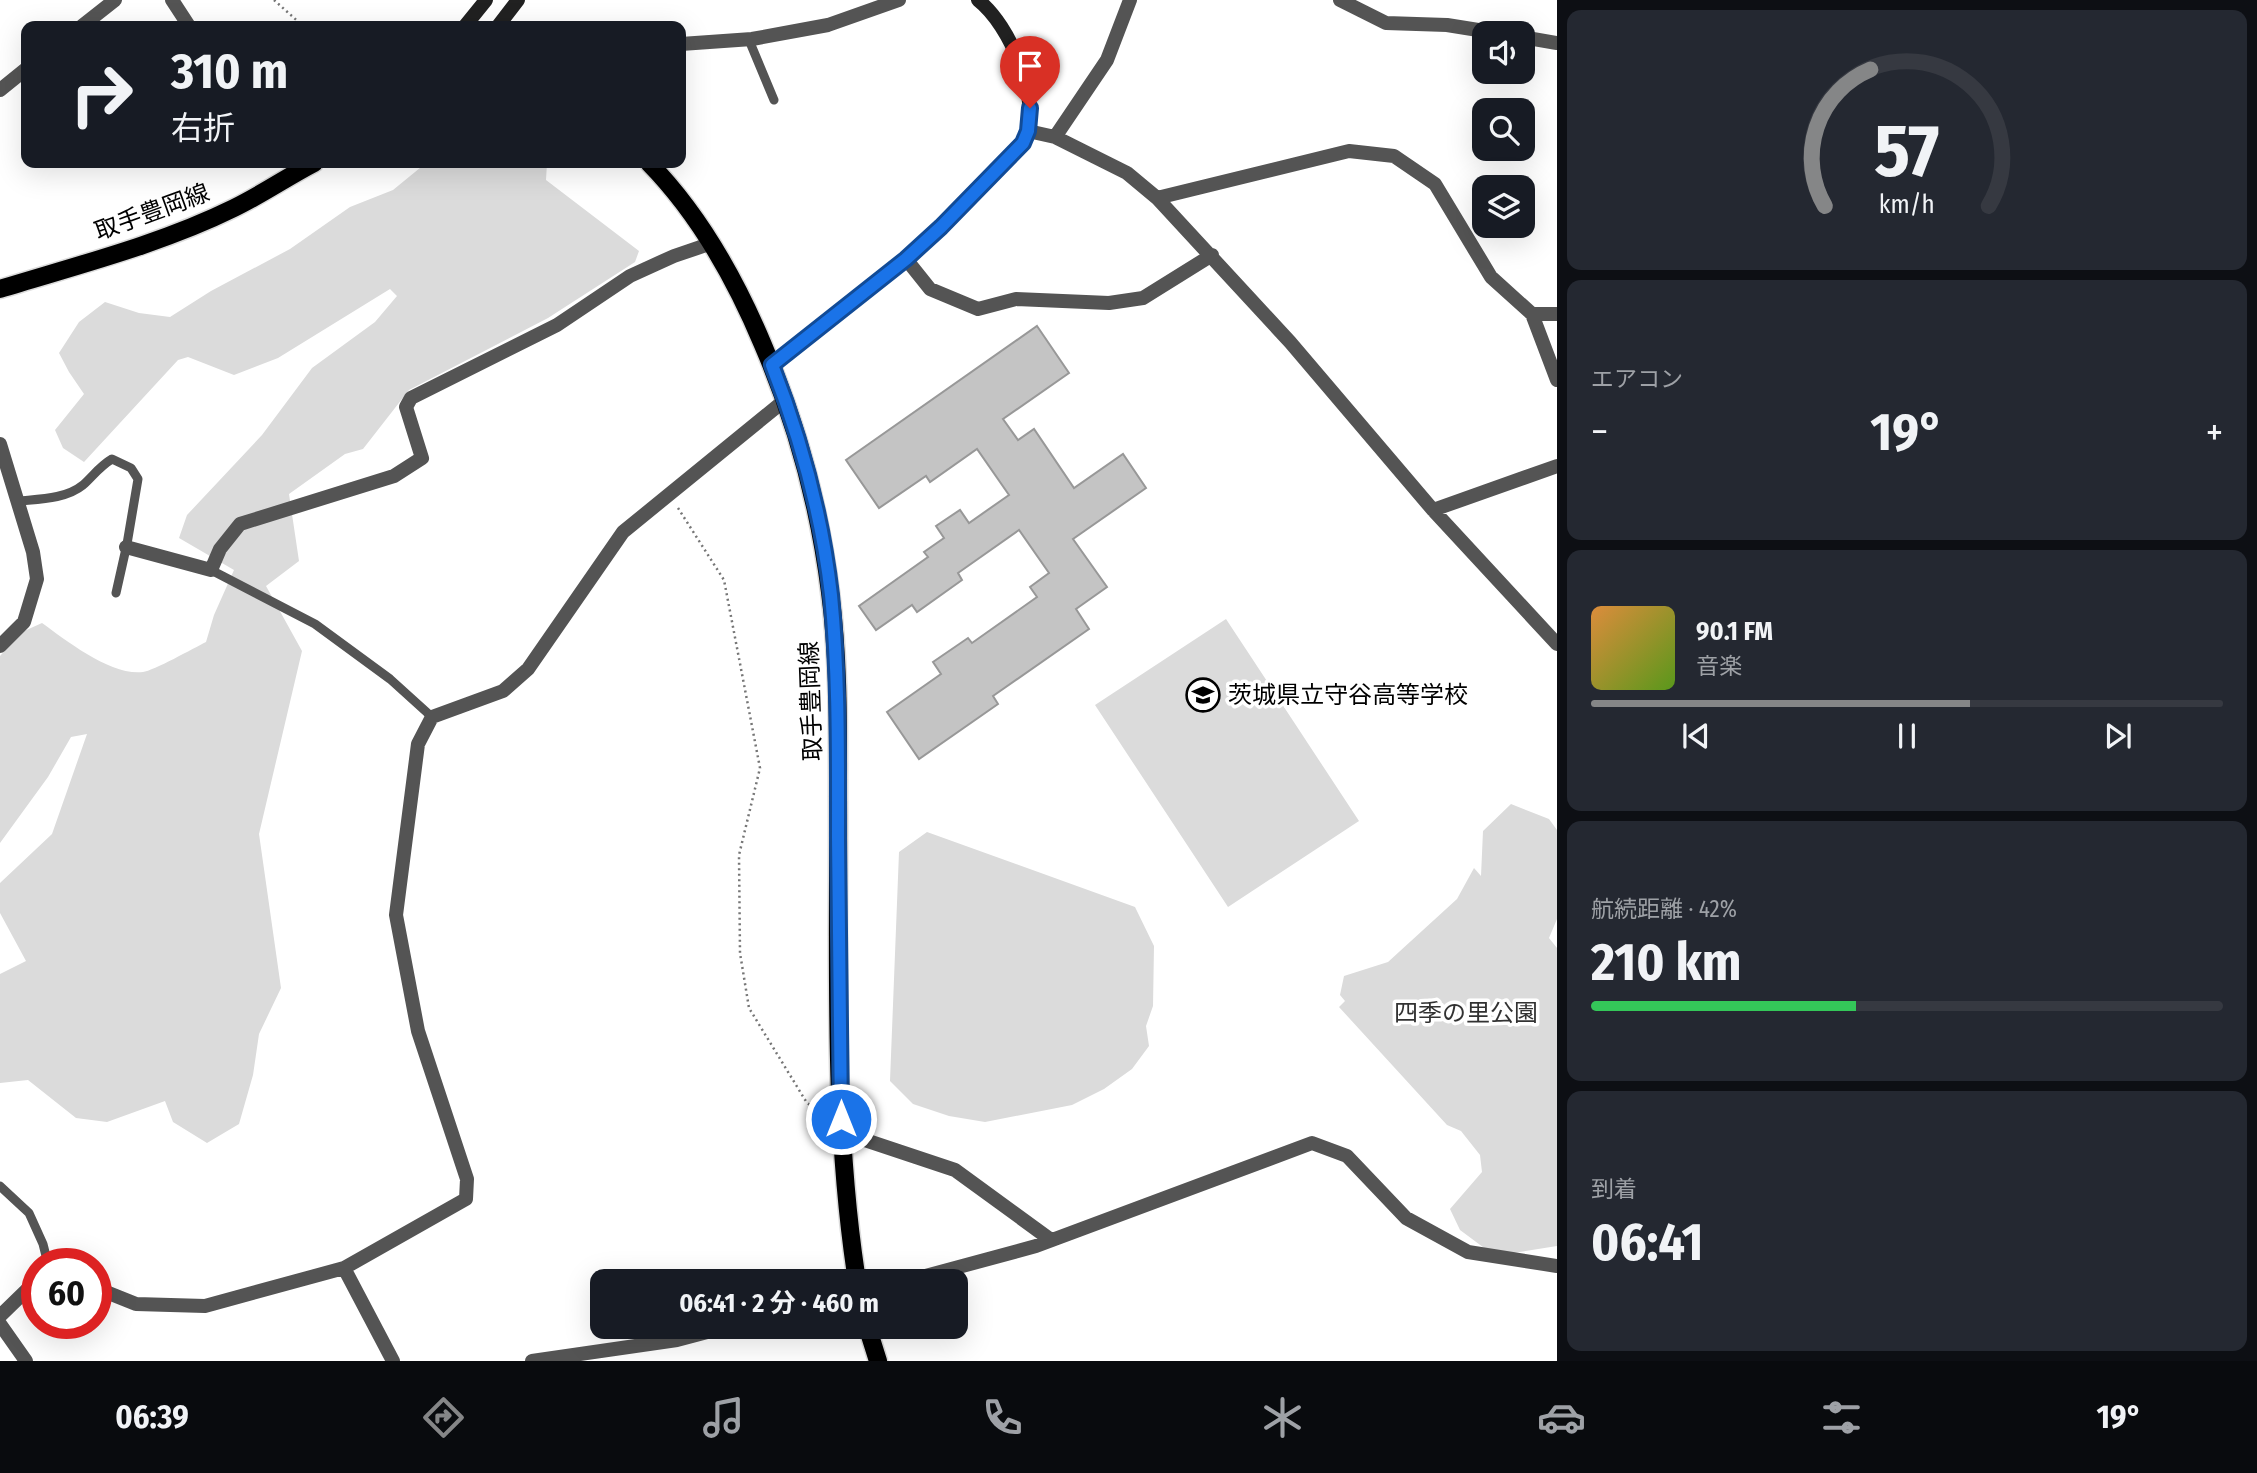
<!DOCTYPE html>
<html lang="ja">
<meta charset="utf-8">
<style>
:root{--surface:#171b24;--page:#242831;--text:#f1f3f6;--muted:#9ea1a6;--line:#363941;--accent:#858687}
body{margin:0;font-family:"Fira Sans Condensed","Noto Sans JP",sans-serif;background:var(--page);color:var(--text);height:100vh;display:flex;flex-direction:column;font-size:26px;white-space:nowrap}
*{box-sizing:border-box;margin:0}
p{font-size:23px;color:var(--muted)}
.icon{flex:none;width:38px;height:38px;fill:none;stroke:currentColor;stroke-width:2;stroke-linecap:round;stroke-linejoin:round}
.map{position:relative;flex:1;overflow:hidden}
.side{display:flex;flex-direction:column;gap:10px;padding:10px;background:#0d0f14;width:700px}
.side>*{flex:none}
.top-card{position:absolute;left:21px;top:21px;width:665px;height:147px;border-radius:14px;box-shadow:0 7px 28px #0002;background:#171b24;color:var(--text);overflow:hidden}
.controls{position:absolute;left:1472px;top:21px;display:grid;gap:14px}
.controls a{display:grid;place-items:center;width:63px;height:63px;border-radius:14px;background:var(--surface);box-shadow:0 7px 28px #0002;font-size:35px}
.speed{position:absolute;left:21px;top:1248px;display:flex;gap:14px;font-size:35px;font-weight:700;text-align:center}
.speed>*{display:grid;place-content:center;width:91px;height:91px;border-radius:50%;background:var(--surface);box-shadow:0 7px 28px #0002;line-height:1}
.speed .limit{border:10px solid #d22;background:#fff;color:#111}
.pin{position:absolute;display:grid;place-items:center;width:60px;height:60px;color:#fff;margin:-72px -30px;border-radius:50% 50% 50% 0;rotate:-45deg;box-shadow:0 0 7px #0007}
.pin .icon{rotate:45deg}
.me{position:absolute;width:77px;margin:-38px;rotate:0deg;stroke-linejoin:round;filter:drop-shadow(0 0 5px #0008)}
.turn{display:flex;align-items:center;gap:24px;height:147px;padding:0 35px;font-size:32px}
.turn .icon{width:91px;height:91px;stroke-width:2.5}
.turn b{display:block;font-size:49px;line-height:60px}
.big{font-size:52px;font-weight:700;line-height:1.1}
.side .tile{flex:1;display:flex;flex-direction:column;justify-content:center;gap:10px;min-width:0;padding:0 24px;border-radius:14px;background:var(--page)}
.side .dial{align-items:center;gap:0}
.dial svg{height:182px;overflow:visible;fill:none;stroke:var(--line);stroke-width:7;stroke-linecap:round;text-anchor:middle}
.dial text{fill:var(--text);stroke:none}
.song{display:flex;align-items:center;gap:21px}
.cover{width:84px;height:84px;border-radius:10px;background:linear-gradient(135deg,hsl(30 70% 55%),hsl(90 70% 35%))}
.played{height:7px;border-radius:4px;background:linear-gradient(90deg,var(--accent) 60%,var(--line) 60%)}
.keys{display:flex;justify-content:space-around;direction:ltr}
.heat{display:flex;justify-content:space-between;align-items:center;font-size:38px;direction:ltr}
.charge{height:10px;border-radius:5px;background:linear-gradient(90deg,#34c759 42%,var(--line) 0)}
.trip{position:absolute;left:590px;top:1269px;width:378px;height:70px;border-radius:14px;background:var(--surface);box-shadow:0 7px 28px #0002;font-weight:700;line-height:70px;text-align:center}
.tabs{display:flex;height:112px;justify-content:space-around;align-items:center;background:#090b0e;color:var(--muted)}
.tabs .icon{width:49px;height:49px}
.tabs .active{color:var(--accent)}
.tabs b{font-size:32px;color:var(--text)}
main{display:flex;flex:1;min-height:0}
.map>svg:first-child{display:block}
</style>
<main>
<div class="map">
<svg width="1557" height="1361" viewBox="0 0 1557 1361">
<rect width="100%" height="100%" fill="#fff"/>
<!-- green -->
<path fill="#dbdbdb" d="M426,163H547L546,180L639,251L635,262L548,318L409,390L363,449L345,454L289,494L299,561L266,586L302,651L259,834L281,988L259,1034L253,1075L239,1124L207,1143L173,1122L165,1101L107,1122L76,1118L28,1080L0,1083V974L26,961L0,913V883L52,834L87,734L71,737L48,777L0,843V656L22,632L42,623C67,641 111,676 143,672C153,671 194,648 206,642L214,615L234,570L179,538L187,515L262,435L312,368L375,322L397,296L390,289L278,358L234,375L188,357L178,360L84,462L63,448L55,430L84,394L69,372L59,353L79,322L105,302L139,313L170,317L211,291L290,249L350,207L393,190Z
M1226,619L1359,821L1228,907L1095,705Z
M1511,804L1549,819L1557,830V919L1549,938L1557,948V1246L1495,1256L1460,1230L1450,1209L1482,1172L1480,1155L1461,1131L1447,1125L1339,1007L1345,1001L1340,995L1344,976L1388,962L1457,899L1474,868L1481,876L1483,831Z
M927,832L1135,907L1154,946L1153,1006L1146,1026L1149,1046L1132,1069L1104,1089L1072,1105L985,1122L949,1116L913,1104L890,1081L899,852Z"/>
<!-- building -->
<path fill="#c4c4c4" stroke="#989898" stroke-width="2" d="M1037,326L1069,373L1003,419L1018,440L1034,429L1074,488L1123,454L1146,488L1073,539L1107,587L1076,609L1089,629L993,696L998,704L919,759L887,712L941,674L933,662L968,638L972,643L1037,597L1030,587L1049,573L1019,530L958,573L962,580L917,612L912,605L876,630L859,606L928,557L924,552L944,538L936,526L960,510L969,523L1009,495L977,449L930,482L926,476L879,508L846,460Z"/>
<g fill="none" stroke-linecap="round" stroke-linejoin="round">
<defs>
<path id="primary" d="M649,163C700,215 735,278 763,345C797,424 819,506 830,592C839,659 838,729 838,797C839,958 832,1121 857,1281
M0,289C78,265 161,244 234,208C261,195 287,177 314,163
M867,1326L878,1361"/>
</defs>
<!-- primary casing -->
<use href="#primary" stroke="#dbdbdb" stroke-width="21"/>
<!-- path -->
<path stroke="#767676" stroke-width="2.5" stroke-dasharray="2 3.5" stroke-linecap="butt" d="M274,0L303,26
M678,508L724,580L760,768L739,855L740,953L749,1008L807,1103L824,1114"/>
<!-- lane -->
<path stroke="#545454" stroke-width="9" d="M749,40L774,100
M19,501C39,499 66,499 83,485C93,476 100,466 112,459L131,468L138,479L127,544L116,593
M211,570L315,624L390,679L432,717
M0,1186L29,1213L43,1244L48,1264"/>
<!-- street -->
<path stroke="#545454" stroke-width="14" d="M172,0L189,26
M1340,0L1386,23L1447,25L1497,33
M82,26L115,0
M1522,37L1557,43
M681,44L752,39L828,25L899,0
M0,90L26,69
M1028,131L1055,137L1127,173L1157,198L1290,342L1433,510L1557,644
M1055,137L1107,60L1130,0
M1157,198L1349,151L1394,156L1435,184L1491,277L1532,314L1557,380
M906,259L930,289L978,309L1016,299L1109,303L1143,298L1212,255
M1532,314H1557
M0,444L33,552L37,579L24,622L0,646
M1433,510L1557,466
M126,547L211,570L220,549L240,524L394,476L422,458L406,407L411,398L557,325L630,276L674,256L712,243
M841,1126L859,1138L955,1170L1051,1240
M344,1268L393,1361
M907,1281L1036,1246L1312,1143L1347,1156L1406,1218L1468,1252L1557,1266
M96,1288L136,1304L205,1306L344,1268L466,1199L467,1179L418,1031L396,915L418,744L432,717L503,691L528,669L623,532L785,400
M0,1316L37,1280
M0,1324L26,1361
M532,1361L677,1340L730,1326"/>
<!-- secondary -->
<path stroke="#212121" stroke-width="14" d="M465,26L486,0
M498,26L518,0
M772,365L906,259L941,227L1027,137C1039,96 1011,26 978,0"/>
<!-- primary -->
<use href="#primary" stroke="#000" stroke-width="18"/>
</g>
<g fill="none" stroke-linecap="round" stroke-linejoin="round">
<defs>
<path id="route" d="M841,1119C840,1025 839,932 838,838C838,757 839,675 831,595C822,516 801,439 772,365L906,259L941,227L1023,143L1028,131L1030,108"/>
</defs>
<!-- route casing -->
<use href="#route" stroke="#114b97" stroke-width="18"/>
<!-- route -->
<use href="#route" stroke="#1a73e8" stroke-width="12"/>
</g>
<!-- icons -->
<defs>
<symbol id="school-ring" viewBox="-11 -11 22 22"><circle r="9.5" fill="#fff" stroke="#000" stroke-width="1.5"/><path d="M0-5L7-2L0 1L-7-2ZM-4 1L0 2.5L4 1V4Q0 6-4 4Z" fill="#000"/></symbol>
</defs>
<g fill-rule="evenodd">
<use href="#school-ring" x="1184" y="676" width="38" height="38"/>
</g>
<g text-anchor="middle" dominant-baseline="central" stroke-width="7" stroke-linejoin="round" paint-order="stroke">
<!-- street labels -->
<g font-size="24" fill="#000" stroke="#fff">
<text transform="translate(152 212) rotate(-20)">取手豊岡線</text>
<text transform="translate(811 701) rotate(-92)">取手豊岡線</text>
</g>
<!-- poi labels -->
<g font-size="24" fill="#000" stroke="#fff" text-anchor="start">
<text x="1228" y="695">茨城県立守谷高等学校</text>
</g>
<!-- park labels -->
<g font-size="24" fill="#323232" stroke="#fff">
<text x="1466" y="1013">四季の里公園</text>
</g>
</g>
</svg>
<div class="controls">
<a><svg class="icon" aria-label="sound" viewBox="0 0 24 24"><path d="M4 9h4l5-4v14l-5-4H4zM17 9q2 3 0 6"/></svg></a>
<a><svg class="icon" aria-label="search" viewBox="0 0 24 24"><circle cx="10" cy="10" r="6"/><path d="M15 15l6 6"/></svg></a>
<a><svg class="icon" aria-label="layers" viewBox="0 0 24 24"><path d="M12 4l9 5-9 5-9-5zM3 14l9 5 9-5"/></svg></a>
</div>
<div class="speed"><div class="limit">60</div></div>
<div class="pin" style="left:1030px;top:108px;background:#d93025"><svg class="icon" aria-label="arrive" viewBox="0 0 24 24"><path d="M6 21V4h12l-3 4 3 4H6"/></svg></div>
<svg class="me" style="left:841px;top:1119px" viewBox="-20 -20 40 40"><circle r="17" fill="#1a73e8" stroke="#fff" stroke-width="3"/><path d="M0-11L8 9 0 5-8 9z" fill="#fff"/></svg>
<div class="trip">06:41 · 2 分 · 460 m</div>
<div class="top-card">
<div class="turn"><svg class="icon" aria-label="right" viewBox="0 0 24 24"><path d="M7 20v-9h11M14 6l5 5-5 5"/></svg><div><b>310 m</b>右折</div></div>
</div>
</div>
<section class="side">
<div class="tile dial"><svg viewBox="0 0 100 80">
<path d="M14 69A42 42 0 1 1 86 69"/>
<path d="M14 69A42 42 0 0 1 34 9" stroke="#858687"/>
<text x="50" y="56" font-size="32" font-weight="700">57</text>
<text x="50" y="72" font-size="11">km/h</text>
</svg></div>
<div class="tile"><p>エアコン</p>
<div class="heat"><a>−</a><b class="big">19°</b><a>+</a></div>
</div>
<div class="tile">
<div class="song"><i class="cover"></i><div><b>90.1 FM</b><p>音楽</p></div></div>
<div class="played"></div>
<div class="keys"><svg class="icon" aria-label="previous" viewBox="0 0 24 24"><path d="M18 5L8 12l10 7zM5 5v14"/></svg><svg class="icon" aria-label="pause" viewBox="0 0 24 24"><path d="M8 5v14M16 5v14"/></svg><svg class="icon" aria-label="next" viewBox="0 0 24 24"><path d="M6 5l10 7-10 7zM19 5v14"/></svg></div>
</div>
<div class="tile"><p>航続距離 · 42%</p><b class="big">210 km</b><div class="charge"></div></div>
<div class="tile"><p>到着</p><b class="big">06:41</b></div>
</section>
</main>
<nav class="tabs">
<b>06:39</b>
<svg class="icon active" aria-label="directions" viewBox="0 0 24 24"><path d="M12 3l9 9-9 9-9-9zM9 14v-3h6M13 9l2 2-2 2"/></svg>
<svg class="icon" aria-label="music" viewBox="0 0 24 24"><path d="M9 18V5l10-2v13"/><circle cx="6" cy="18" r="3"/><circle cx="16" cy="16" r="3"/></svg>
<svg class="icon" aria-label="phone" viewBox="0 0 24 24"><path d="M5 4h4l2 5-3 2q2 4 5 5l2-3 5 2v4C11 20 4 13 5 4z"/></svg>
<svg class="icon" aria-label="climate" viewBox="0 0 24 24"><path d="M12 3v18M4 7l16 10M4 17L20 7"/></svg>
<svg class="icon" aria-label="car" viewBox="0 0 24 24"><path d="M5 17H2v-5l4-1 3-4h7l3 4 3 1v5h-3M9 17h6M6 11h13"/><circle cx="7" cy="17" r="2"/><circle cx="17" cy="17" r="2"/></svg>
<svg class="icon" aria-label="filters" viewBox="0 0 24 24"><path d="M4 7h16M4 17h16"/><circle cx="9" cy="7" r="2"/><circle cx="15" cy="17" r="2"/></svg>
<b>19°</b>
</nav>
